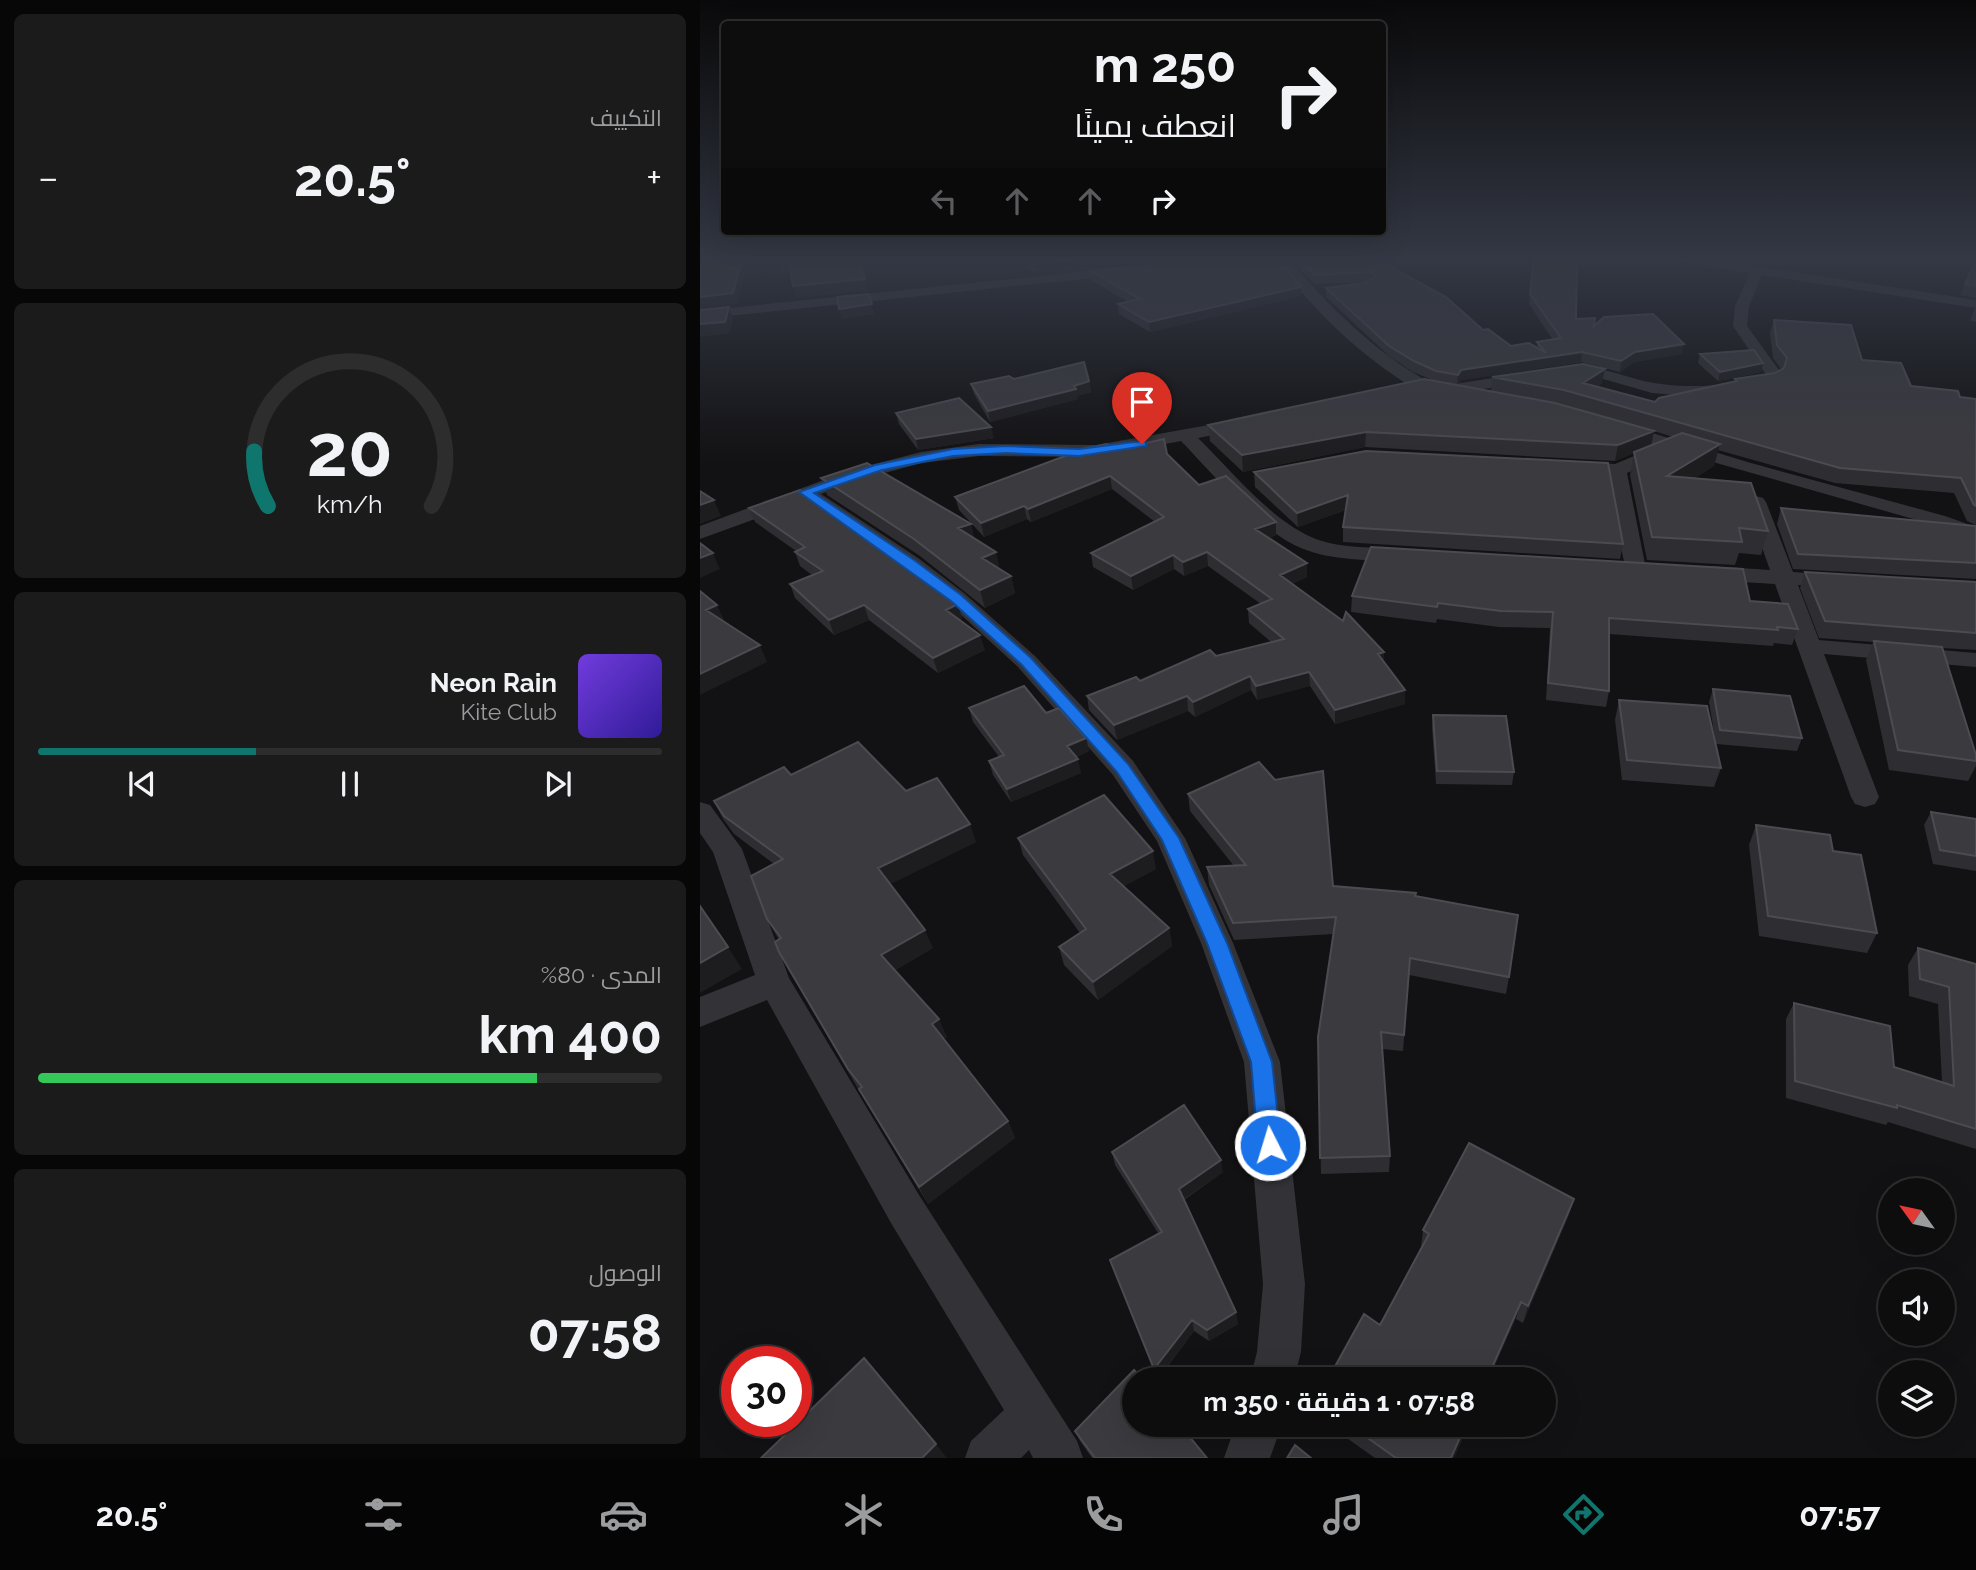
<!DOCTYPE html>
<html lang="ar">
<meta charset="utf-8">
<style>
:root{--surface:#0e0d0e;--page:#1c1b1c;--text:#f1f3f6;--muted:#9b9c9e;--line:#2e2d2e;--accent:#0f766e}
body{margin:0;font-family:Raleway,Cairo,sans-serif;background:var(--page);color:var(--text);direction:rtl;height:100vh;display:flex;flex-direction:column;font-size:26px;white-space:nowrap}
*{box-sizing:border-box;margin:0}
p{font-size:23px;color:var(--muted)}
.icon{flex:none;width:38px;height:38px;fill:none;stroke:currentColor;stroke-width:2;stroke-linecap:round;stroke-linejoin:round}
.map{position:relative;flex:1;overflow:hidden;direction:ltr}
.side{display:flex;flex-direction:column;gap:14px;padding:14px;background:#080708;width:700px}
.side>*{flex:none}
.hud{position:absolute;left:21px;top:21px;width:665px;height:214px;border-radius:7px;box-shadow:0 7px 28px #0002,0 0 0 2px var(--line);direction:rtl;background:#0e0d0e;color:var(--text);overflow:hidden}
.needle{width:46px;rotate:303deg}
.tools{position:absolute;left:1178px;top:1178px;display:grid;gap:14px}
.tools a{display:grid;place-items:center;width:77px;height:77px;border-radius:50%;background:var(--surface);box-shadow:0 7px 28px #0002,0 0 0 2px var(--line);font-size:35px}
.speed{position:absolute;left:21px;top:1346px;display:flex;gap:14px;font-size:35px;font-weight:700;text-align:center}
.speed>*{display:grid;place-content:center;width:91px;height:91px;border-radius:50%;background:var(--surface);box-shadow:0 7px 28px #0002,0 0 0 2px var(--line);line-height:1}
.speed .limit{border:10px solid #d22;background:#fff;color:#111}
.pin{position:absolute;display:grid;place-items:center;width:60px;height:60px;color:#fff;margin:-72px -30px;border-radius:50% 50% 50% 0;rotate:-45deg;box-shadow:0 0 7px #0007}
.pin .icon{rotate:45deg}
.me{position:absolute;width:77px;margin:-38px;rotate:355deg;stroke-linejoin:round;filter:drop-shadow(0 0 5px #0008)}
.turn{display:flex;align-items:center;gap:24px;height:147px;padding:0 35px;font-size:32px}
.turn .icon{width:91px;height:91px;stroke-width:2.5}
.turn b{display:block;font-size:49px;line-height:60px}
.lanes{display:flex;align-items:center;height:66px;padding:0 35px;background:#0003;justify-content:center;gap:35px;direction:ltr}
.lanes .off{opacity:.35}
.big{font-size:52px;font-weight:700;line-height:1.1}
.side .tile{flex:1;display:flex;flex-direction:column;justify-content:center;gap:10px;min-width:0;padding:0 24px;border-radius:10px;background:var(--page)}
.side .dial{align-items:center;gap:0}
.dial svg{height:182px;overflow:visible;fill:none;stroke:var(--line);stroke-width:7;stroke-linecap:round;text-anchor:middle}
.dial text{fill:var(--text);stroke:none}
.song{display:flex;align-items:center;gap:21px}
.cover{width:84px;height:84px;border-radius:10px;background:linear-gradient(135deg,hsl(260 70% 55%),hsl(250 70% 35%))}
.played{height:7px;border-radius:4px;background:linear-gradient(90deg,var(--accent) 35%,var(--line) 35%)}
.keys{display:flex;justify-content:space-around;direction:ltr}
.heat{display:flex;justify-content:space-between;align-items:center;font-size:38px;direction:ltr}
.charge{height:10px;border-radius:5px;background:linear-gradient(90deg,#34c759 80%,var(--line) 0)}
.trip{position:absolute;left:422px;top:1367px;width:434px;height:70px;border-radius:35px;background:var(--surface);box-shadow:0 7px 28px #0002,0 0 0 2px var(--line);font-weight:700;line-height:70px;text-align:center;direction:rtl}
.menu{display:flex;height:112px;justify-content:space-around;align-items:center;background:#060506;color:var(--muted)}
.menu .icon{width:49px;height:49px}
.menu .selected{color:var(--accent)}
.menu b{font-size:32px;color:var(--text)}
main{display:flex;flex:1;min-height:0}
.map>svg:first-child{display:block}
</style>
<main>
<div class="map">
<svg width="1276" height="1458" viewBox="0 0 1276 1458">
<rect width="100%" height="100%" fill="#121113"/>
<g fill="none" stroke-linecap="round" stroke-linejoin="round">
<!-- street -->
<path fill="#333337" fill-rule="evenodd" d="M574,258H587C629,306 673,351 729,382L731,386L729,390H717C661,357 613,310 574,258Z
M972,258H1004L1276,300V308L1062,275L1049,306L1047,326L1081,373L1076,382L1029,392L977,395L952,393L900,378L862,375L860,372L862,369C895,361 923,378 954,383C988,389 1031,386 1064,376L1065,373L1033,326L1035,306L1050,273L978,262Z
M426,267L433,271L431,274L0,319V311Z
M826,373L834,378L832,381L748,395L740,390L748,385Z
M543,419L549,420L552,424L549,428L498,438C531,470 573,523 616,539C643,549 674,547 702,549L710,550L713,555L710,560L702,561C669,560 632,561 601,548C560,531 512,473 481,441L396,457L279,456L222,463L162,479L121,494L218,558L264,593L335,656L433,761L485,838L533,943L580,1062L605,1284L601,1352L594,1379H550L557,1352L563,1284L544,1062L501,943L457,841L413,775L317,666L248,603L202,568L105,501L0,539V526L148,471L221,452L279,444L396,445Z
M919,423L1051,463L1245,516L1276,527V540L1231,524L974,451L927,473L946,569L943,574H927L914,518L908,475L874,473L865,467L874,461L915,464L958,446L913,432L910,428L913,424Z
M1056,496L1063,498L1066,502L1093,572L1147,576L1150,581L1147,586L1098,585L1119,640L1276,653V667L1124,654L1179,797L1175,804L1165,807L1155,804L1151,797L1075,584L1009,580L1001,578L998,573L1001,568L1009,566L1070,570L1046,502L1049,498Z
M0,802L10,805L42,849L89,978L219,1195L377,1441L383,1458H333L329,1450L321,1458H265L271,1441L304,1410L191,1223L67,1000L0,1027V997L55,975L13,852L0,833Z
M536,1424H582L570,1458H524Z"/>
</g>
<!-- wall -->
<path fill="#2e2d31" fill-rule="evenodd" d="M310,258H475L336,273Z
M590,258H688L677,259L783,330L811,346L837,347V342L853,340L829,304L834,258H905L904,267L877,264L876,319L894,326L982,354L934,362L920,372L881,362L761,380L757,385L791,391L792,377L902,383L897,387L955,402L1034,382L1035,379L1075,373L1081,369L1073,358L1070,333L1074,320L1162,360L1211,386L1260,397L1276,399V525L1267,521L1254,493L1135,483L1018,450L1014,466L995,478L1068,531L1061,555L1039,553L1035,565L947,560L930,475L934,453L915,461L665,447L543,472L510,441L508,425L735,381L713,372L689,356L626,297V288L665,283L668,282L614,284ZM811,395L862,404L918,421ZM954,431L973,437L951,446Z
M1276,260V298L1260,295L1265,284Z
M390,271L601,296L450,332L419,314L418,304L428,302L391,280Z
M1276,305V322L1270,321L1274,310Z
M1000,354L1063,363L1061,372L1018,381L998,363Z
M314,379L389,381L391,392L377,396L378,399L290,422L274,394L271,384Z
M196,413L294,438L218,450L199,424Z
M371,451H413L467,454L499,485L576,522V535L569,538L607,563V577L592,584L684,662L705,690V704L635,724L610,686L557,700L551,690L495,717L488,711L417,740L389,710L387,696L440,681L516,656L571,642L549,623L548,609L561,604L508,566L484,576L474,569L433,590L393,567L391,553L455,522L412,489L331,522L327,519L284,537L259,510L255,497L372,454Z
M554,472L923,544L920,559L643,542V527L646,510L598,527L555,487Z
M121,478L271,524L274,538L300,569L311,576L315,593L285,608L220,556L127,495Z
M49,508L258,604L262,619L260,620L285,650L238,673L169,620L134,635L95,598L90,584L112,575L100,566L95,552L96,551L55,522Z
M1081,508L1276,526V579L1093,569L1077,524Z
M1105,572L1276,582V650L1242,648L1276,755V766L1268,781L1189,770L1166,660L1173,642L1119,638L1100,588Z
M652,596L1050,601L1098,629L1092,645L1074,643L1073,646L909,634V691L906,707L846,700L850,628L799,627L737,619L736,623L651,612Z
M1013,689L1102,738L1097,751L1016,744L1009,702Z
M919,700L1021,768L1014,787L922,780L915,720Z
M269,708L346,713L386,738L389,751L376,757L381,773L311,802L293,775L289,761L299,757L273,722Z
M733,715L814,772L812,785L736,784L732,728Z
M91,775L206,791L276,842L190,884L233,948L195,970L247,1037L243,1039L308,1121L315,1138L228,1204L157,1087L89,970L79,940L67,919L74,864L34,834L23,819L14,801Z
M488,794L633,886L715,896L809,977L806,994L709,975L703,1051L682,1049L690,1156L689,1172L621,1174L618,1037L634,934L534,940L509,885L507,867L534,866L490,811Z
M1231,812L1276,819V871L1233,864L1224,825Z
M1056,825L1133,851L1177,933L1167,953L1059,936L1049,845Z
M318,838L456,869L424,886L469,928L472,946L398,1000L364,965L359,947L380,933L323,855Z
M1218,948L1276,964V1149L1188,1122L1186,1125L1086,1098V1019L1094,1003L1194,1067L1242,1082L1238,1004L1209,996L1208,965Z
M412,1152L523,1172L484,1200L538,1324L509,1341L494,1331L458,1379H457L410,1260L458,1233L415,1165Z
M874,1199L868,1217L823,1323L816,1319L680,1325L721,1248L723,1230Z
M627,1424H769L754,1458H675Z
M375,1431L507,1458H392L380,1441Z"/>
<!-- shaded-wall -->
<path fill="#1d1c1f" d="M42,258H49L37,304L0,308V297Z
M159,258H171L159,261Z
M389,258H475L336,273L334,264Z
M89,260L92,272L81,273L77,262Z
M165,279L169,291L97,298L93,286Z
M601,287V296L450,332L449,322Z
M169,294L174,314L142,319L139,309Z
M29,307L33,318L30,333L0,337V324Z
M984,344L982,354L934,362L920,372L921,361L935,352Z
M882,352L881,362L761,380L757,385L758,375L761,370Z
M1063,363L1061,372L1018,381L1020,372Z
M905,369L902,383L883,396V383Z
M389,381L391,392L377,396L378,399L290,422L288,411Z
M291,427L294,438L218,450L216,439Z
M954,431L951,446L915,461L918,445Z
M666,432L665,447L543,472L542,455Z
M1020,444L1014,466L962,499L967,476Z
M410,476L412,489L331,522L328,509Z
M648,495V509L598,527L597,513Z
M14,500L21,516L0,524V505Z
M324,506L327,519L284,537L281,523Z
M576,522V535L556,542L555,529Z
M271,524L275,541L258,528Z
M296,552L300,569L282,558Z
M507,552L508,566L484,576L483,562Z
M13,553L20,569L0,578V558Z
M473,555L474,569L433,590L431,576Z
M607,563V577L581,589L580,575Z
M311,576L315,593L285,608L280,590Z
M258,604L262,619L250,625L246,610Z
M17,605L25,622L6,610Z
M164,605L169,620L134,635L129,620Z
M280,635L285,650L238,673L233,658Z
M60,645L67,662L0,695V674Z
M684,652V666L678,654Z
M609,672L610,686L557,700L556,686Z
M550,676L551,690L495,717L493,702Z
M705,690V704L635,724V710Z
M487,696L488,711L417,740L414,725Z
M386,738L389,751L370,759L367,746Z
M378,759L381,773L311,802L307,789Z
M270,824L276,842L186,886L178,868Z
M453,851L456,869L414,892L410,874Z
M469,928L472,946L398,1000L393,982Z
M225,930L233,948L189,973L181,955Z
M28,947L42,969L0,993V963Z
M239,1019L247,1037L239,1042L232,1024Z
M308,1121L315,1138L228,1204L219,1187Z
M521,1160L523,1172L481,1201L479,1189Z
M874,1199L868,1217L823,1323L828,1306Z
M821,1302L816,1319L789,1379H787Z
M536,1312L538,1324L509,1341L507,1330Z
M492,1320L494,1331L457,1379L454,1369Z
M766,1424H769L754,1458H751Z
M236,1444L247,1458H222Z"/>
<!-- building -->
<path fill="#3b3a3f" stroke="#4b4b51" stroke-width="2" d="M0,258H42L33,293L0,297Z
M76,258H159L165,279L93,286L89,260L77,262Z
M324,258H389L334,264Z
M515,258H578L601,287L449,322L418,304L440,299L390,271Z
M598,258H675L746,297L783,330L788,329L811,346L829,343L846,353L837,342L861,338L830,294L834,258H877L876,319L895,318L894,326L904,317L953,314L984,344L935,352L921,361L882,352L761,370L758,375L736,371L714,361L689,346L626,288L665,283L675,277L672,272L614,275Z
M1276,260V286L1265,284Z
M169,294L172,304L139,309L137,297Z
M29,307L25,322L0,324V310Z
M1074,320L1151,325L1162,360L1201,363L1211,386L1258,391L1260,397L1276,399V506L1274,505L1261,478L1140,468L864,390L792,377L883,364L905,369L883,383L955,402L959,398L1037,381L1035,379L1075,373L1084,368L1087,358L1077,345Z
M1054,350L1063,363L1020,372L1000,354Z
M384,362L389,381L374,386L376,389L288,411L271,384L309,376L314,379Z
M724,379L855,403L954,431L918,445L666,432L542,455L508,425Z
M259,398L291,427L216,439L196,413Z
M982,433L1020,444L967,476L1051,483L1068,531L1039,528L1042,542L952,537L934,452Z
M464,439L467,454L499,485L526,476L576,522L555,529L607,563L580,575L643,621L646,612L684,652L678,654L705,690L635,710L609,672L556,686L550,676L493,702L487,696L414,725L387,696L436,677L440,681L510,650L516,656L584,639L548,609L572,599L507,552L483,562L473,555L431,576L391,553L464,517L410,476L328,509L324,506L281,523L255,497L373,453L371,451L407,444L413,451Z
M666,451L908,463L923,544L643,527L648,495L597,513L554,472Z
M167,463L271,524L258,528L296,552L282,558L311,576L280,590L214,539L121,478Z
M100,490L242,590L258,604L246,610L280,635L233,658L164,605L129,620L90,584L123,571L95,552L105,547L49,508Z
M0,491L14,500L0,505Z
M1081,508L1276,526V563L1098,554Z
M0,543L13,553L0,558Z
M671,547L1043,569L1050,601L1088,604L1098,629L1077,627L1078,630L909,618V691L848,683L853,612L801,611L738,603L737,607L652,596Z
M1105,572L1276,582V633L1125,621Z
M0,591L17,605L6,610L60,645L0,674Z
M1174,641L1242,647L1276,755V761L1198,750Z
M324,686L346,713L359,708L386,738L367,746L378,759L307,789L289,761L304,755L269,708Z
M1013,689L1090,696L1102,738L1020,730Z
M919,700L1007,706L1021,768L927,760Z
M733,715L806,716L814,772L737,771Z
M158,742L206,791L237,778L270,824L178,868L225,930L181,955L239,1019L232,1024L308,1121L219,1187L159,1089L162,1087L148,1069L79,952L75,942L81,938L67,919L51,876L83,859L24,816L14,801L84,767L91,775Z
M559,762L575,780L623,771L633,886L716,893L715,896L818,915L809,977L710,958L704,1035L681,1032L690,1156L620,1158L618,1037L636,917L533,923L507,867L546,865L488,794Z
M404,795L453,851L410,874L469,928L393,982L359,947L386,929L318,838Z
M1231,812L1276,819V856L1240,850Z
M1056,825L1130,835L1133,851L1161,855L1177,933L1068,916Z
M0,906L28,947L0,963Z
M1218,948L1276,964V1129L1197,1105V1108L1095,1081L1094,1003L1190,1026L1194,1067L1254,1086L1249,987L1220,979Z
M484,1105L521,1160L479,1189L536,1312L507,1330L492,1320L454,1369L410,1260L462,1232L412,1152Z
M769,1143L874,1199L828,1306L821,1302L787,1379H628L664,1314L680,1325L729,1234L723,1230Z
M164,1358L236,1444L222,1458H61Z
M434,1370L442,1379H434V1424H479L507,1458H395L375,1431Z
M648,1424H766L751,1458H696Z
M595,1445L611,1458H587Z"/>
<!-- sky -->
<linearGradient id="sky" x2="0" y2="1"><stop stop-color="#0a090a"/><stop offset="0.56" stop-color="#333844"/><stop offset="1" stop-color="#333844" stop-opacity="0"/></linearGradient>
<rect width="1276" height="462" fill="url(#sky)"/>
<!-- route -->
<path fill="#1a73e8" stroke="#114b97" stroke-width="2" d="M442,441L446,442V446L379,456L306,453L253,456L182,470L114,493L214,560L261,595L331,658L428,764L479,838L527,943L572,1062L581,1145L578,1153L570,1156L562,1153L558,1145L551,1062L507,943L462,840L417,772L321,664L251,601L99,492L175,465L253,449L306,446L379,449Z"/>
</svg>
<div class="tools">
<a><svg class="needle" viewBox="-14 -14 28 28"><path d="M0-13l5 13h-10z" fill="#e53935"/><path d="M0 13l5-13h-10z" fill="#9b9c9e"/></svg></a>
<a><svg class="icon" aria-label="sound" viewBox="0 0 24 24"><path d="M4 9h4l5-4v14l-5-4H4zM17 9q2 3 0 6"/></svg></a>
<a><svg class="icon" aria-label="layers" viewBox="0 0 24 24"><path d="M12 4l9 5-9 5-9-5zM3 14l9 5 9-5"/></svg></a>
</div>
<div class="speed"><div class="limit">30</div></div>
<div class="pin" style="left:442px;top:444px;background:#d93025"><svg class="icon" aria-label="arrive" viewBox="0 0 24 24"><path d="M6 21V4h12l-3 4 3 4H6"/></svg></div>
<svg class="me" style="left:570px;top:1145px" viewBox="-20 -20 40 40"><circle r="17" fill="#1a73e8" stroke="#fff" stroke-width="3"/><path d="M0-11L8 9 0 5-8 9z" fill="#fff"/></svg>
<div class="trip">07:58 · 1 دقيقة · 350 m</div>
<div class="hud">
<div class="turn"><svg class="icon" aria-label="right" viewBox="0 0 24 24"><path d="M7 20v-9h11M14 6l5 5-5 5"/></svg><div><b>250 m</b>انعطف يمينًا</div></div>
<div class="lanes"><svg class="icon off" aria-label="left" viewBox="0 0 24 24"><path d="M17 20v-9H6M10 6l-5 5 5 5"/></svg><svg class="icon off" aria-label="ahead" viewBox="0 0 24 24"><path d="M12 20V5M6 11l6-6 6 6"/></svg><svg class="icon off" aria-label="ahead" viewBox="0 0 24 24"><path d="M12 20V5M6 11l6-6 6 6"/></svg><svg class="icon" aria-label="right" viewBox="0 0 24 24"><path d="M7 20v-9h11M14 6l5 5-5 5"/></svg></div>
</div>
</div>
<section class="side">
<div class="tile"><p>التكييف</p>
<div class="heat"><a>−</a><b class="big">20.5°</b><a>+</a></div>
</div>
<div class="tile dial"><svg viewBox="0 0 100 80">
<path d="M14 69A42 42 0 1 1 86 69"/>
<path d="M14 69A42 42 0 0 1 8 45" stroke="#0f766e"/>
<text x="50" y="56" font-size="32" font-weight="700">20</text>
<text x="50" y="72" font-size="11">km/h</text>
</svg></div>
<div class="tile">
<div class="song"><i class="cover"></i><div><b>Neon Rain</b><p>Kite Club</p></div></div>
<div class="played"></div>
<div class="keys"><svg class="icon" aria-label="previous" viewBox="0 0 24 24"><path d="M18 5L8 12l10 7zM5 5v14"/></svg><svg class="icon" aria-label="pause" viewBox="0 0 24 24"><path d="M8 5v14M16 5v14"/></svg><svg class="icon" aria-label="next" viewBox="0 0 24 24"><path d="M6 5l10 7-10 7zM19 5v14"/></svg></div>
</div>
<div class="tile"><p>المدى · 80%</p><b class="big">400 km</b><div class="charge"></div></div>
<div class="tile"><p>الوصول</p><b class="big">07:58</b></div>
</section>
</main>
<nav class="menu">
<b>07:57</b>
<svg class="icon selected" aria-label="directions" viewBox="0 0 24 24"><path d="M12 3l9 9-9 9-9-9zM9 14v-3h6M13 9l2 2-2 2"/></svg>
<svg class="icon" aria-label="music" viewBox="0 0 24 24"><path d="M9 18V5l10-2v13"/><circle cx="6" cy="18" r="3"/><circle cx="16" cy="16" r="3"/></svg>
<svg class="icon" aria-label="phone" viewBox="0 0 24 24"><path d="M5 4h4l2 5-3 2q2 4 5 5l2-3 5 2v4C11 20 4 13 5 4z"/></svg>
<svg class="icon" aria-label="climate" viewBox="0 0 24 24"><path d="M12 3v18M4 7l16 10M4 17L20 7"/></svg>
<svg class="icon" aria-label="car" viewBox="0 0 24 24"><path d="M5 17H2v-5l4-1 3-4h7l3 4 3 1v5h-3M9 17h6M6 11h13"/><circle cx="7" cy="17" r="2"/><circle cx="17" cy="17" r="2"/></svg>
<svg class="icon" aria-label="filters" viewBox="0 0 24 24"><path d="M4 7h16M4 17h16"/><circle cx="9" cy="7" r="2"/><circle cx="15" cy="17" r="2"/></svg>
<b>20.5°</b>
</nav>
